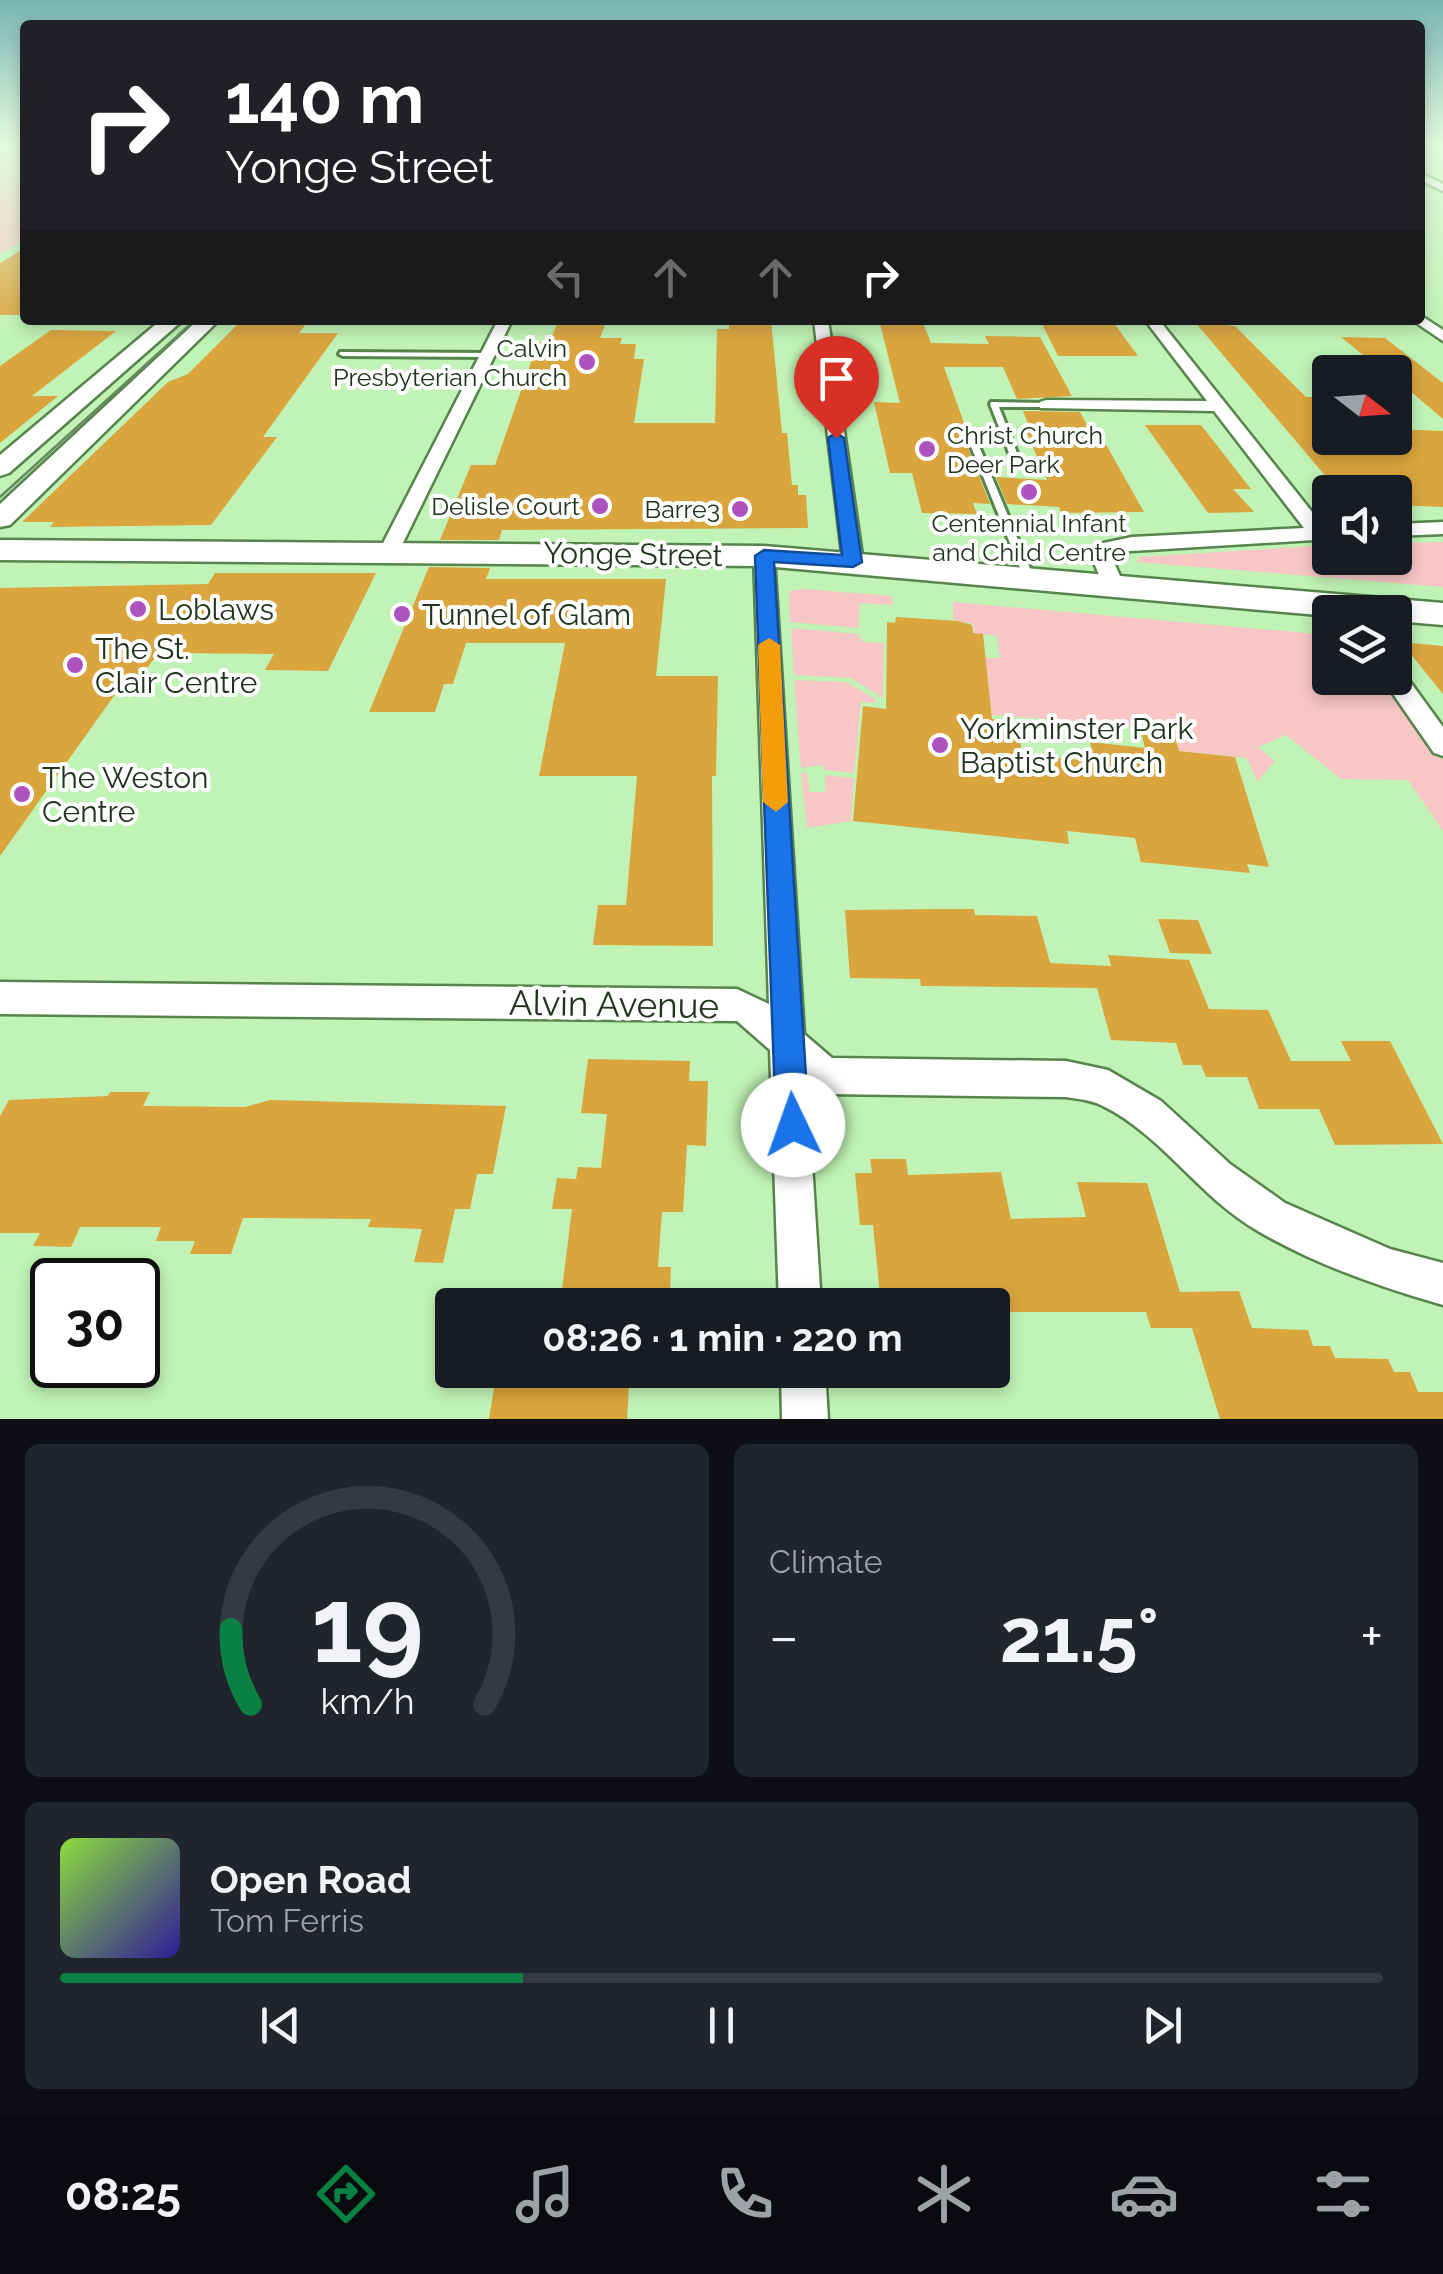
<!DOCTYPE html>
<meta charset="utf-8">
<style>
:root{--surface:#171b24;--page:#20242c;--text:#f1f3f6;--muted:#9ea1a6;--line:#363941;--accent:#0b8043}
body{margin:0;font-family:Raleway,sans-serif;background:var(--page);color:var(--text);height:100vh;display:flex;flex-direction:column;font-size:38px;white-space:nowrap}
*{box-sizing:border-box;margin:0}
p{font-size:32px;color:var(--muted)}
.icon{flex:none;width:55px;height:55px;fill:none;stroke:currentColor;stroke-width:2;stroke-linecap:round;stroke-linejoin:round}
.map{position:relative;height:1419px;overflow:hidden}
.panel{display:flex;flex-direction:column;gap:25px;padding:25px;background:#0d0f14;flex:1}
.panel>*{flex:none}
.hud{position:absolute;left:20px;top:20px;width:1405px;height:305px;border-radius:10px;box-shadow:0 5px 15px #0003;background:#202124;color:#fff;overflow:hidden}
.needle{width:65px;rotate:107deg}
.fabs{position:absolute;left:1312px;top:355px;display:grid;gap:20px}
.fabs a{display:grid;place-items:center;width:100px;height:100px;border-radius:10px;background:var(--surface);box-shadow:0 5px 15px #0003;font-size:50px}
.speed{position:absolute;left:30px;top:1258px;display:flex;gap:20px;font-size:50px;font-weight:700;text-align:center}
.speed>*{display:grid;place-content:center;width:130px;height:130px;border-radius:50%;background:var(--surface);box-shadow:0 5px 15px #0003;line-height:1}
.speed .limit{border:5px solid #111;border-radius:15px;background:#fff;color:#111}
.pin{position:absolute;display:grid;place-items:center;width:85px;height:85px;color:#fff;margin:-102px -42px;border-radius:50% 50% 50% 0;rotate:-45deg;box-shadow:0 0 10px #0007}
.pin .icon{rotate:45deg}
.me{position:absolute;width:110px;margin:-55px;rotate:357deg;stroke-linejoin:round;filter:drop-shadow(0 0 8px #0008)}
.turn{display:flex;align-items:center;gap:35px;height:210px;padding:0 40px;font-size:45px}
.turn .icon{width:130px;height:130px;stroke-width:2.5}
.turn b{display:block;font-size:70px;line-height:85px}
.lanes{display:flex;align-items:center;height:95px;padding:0 40px;background:#0003;justify-content:center;gap:50px;direction:ltr}
.lanes .off{opacity:.35}
.big{font-size:75px;font-weight:700;line-height:1.1}
.panel .widget{flex:1;display:flex;flex-direction:column;justify-content:center;gap:15px;min-width:0;padding:0 35px;border-radius:15px;background:var(--page)}
.panel .dial{align-items:center;gap:0}
.dial svg{height:260px;overflow:visible;fill:none;stroke:var(--line);stroke-width:7;stroke-linecap:round;text-anchor:middle}
.dial text{fill:var(--text);stroke:none}
.song{display:flex;align-items:center;gap:30px}
.cover{width:120px;height:120px;border-radius:15px;background:linear-gradient(135deg,hsl(90 70% 55%),hsl(250 70% 35%))}
.played{height:10px;border-radius:5px;background:linear-gradient(90deg,var(--accent) 35%,var(--line) 35%)}
.keys{display:flex;justify-content:space-around;direction:ltr}
.heat{display:flex;justify-content:space-between;align-items:center;font-size:55px;direction:ltr}
.panel .tiles{flex:1;display:grid;gap:25px;grid-template-columns:1fr 1fr}
.widget:last-child{grid-column:span 2}
.trip{position:absolute;left:435px;top:1288px;width:575px;height:100px;border-radius:10px;background:var(--surface);box-shadow:0 5px 15px #0003;font-weight:700;line-height:100px;text-align:center}
.dock{display:flex;height:160px;justify-content:space-around;align-items:center;background:#090b0e;color:var(--muted)}
.dock .icon{width:70px;height:70px}
.dock .on{color:var(--accent)}
.dock b{font-size:45px;color:var(--text)}
.map>svg:first-child{display:block}
</style>
<div class="map">
<svg width="1443" height="1419" viewBox="0 0 1443 1419">
<rect width="100%" height="100%" fill="#c0f3b5"/>
<!-- green -->
<path fill="#f7c6c5" d="M25,143V240L0,254V155Z
M1443,542V587L1137,562L1139,557L1330,545V558H1395V543Z
M804,589L892,596L893,605L860,603L858,628L790,622L789,591Z
M953,602L1330,635V678H1381L1443,760V831L1408,780L1341,779L1286,735L1258,747L1275,761L1257,782L1247,758L1179,751L1173,730L1163,729L1160,721L1148,720L1149,727L992,715L985,658H1000L997,636L974,633L973,624L953,620Z
M791,628L858,634L863,642L884,643L883,698L851,678L794,675Z
M794,680L846,682L874,698L876,703L861,702L854,773L825,770L823,765L801,768Z
M801,773H807L809,792H826L825,775L854,778L851,821L807,828Z"/>
<!-- building -->
<path fill="#dba53e" d="M25,248V315H0V263Z
M242,320H309L299,333H338L263,437H277L211,525L50,527L54,522H22L168,382L188,374Z
M559,320H607L600,338H622L620,344H636L634,359H644L634,423H715L717,329H729V320H771L782,433H787L792,485H798V495H806L808,528L502,530L499,540H440L471,465H495L538,342H549Z
M879,320L924,325L931,343L989,344L985,336L1040,337L1072,396L1017,399L1003,367H944L968,434L965,440L990,504L973,503L977,514L922,513L912,473H890L874,402L900,403Z
M1041,322L1114,323L1138,356H1058Z
M1195,322L1235,326L1306,397H1318L1330,409V438H1395V429L1443,431V507L1395,505V492H1339Z
M51,330L116,331L32,396H58L0,443V366Z
M1341,337L1385,338L1443,383V419L1395,378V372L1374,364Z
M1023,411L1080,412L1087,425H1095L1144,512L1061,513L1059,507L1007,504L996,477L1047,480L1024,426H1029Z
M1145,425H1201L1251,489H1233L1254,512L1208,513Z
M429,567L490,568L486,579H666L656,676H718L716,776H712L713,946L593,945L598,905H626L637,776H539L565,643H466L453,684H444L435,712H369Z
M215,573H376L328,671L265,670L274,654L158,653L137,682L116,693L0,856V588L208,584Z
M896,617L958,621L972,625L973,633L983,634L992,719L1018,722L1022,755L1094,761L1090,742L1145,748L1140,727L1173,730L1179,751L1235,757L1269,867L1247,864L1250,873L1141,862L1135,838L1067,831L1069,844L853,821L863,706L886,709L887,622L895,623Z
M1401,642L1443,646V694Z
M942,909H974L975,915L1037,916L1050,963L1111,966L1108,955L1189,960L1209,1009L1268,1010L1291,1061H1351L1341,1041H1390L1443,1144L1335,1145L1319,1109H1259L1247,1077H1206L1201,1065H1183L1176,1043L1111,1040L1097,988L921,986L920,979L850,978L845,910Z
M1158,919L1198,920L1212,954L1170,953Z
M588,1059L690,1061L689,1081H708L706,1146L687,1145L683,1212H662L658,1267H671L670,1291L646,1290L645,1305H560L572,1209H552L557,1178L576,1179L578,1167L601,1168L607,1114L581,1113Z
M110,1092H150L143,1106L245,1107L270,1100L506,1106L493,1174H477L470,1209H455L443,1263L414,1262L422,1229L368,1227L371,1219L243,1218L231,1254H190L195,1241H156L161,1227H80L71,1247L33,1246L40,1233H0V1116L9,1100L108,1096Z
M870,1159H906L908,1175L1001,1172L1011,1219L1086,1217L1077,1182L1147,1183L1180,1292L1239,1291L1252,1328L1308,1330L1313,1346H1330L1335,1358L1388,1359L1394,1372H1410L1418,1392H1443V1419H1220L1192,1328H1151L1146,1312H992V1305H881L873,1225H860L855,1173H872Z
M497,1370H630L627,1419H489Z"/>
<g fill="none" stroke-linecap="round" stroke-linejoin="round">
<defs>
<path id="lane" d="M340,352L488,353L492,355L488,357L343,356L339,354Z
M991,402L1046,403L1050,405L1046,407H999L1019,458L1018,460L1011,458L990,404Z
M972,436L976,439L1034,578L1033,580H1025L1024,578L968,439Z"/>
<path id="street" d="M1420,173L1443,184V191L1420,180Z
M1420,315L1443,330V341L1415,322Z
M498,320H512L399,551L389,557L382,555L379,551Z
M814,320H828L863,562L853,568L843,562Z
M1145,320H1159L1324,527H1330V539L1115,552L1113,560L1124,585L1121,590H1105L1093,560L1099,544L1132,537L1304,528L1214,411L1040,408V402L1046,400L1207,401Z
M1443,522V534L1395,536V524Z
M764,550L774,556L804,1034L832,1058L1066,1061L1108,1070L1161,1101L1230,1164L1285,1203L1390,1249L1443,1263V1305C1380,1287 1314,1264 1258,1231C1200,1198 1162,1135 1103,1106C1092,1100 1078,1099 1066,1097L825,1094L807,1084L821,1305H779L770,1050L737,1021L0,1014V982L737,989L769,1004L754,556Z
M1395,670L1403,672L1443,727V756L1434,753L1382,678H1395Z
M781,1370H825L828,1419H782Z"/>
<path id="secondary" d="M161,320H183L9,473L0,476V455Z
M198,320H219L10,525L0,527V504Z"/>
<path id="primary" d="M0,540L764,546L1443,603V625L1395,621V612L1330,616L764,566L0,560Z"/>
</defs>
<!-- lane casing -->
<use href="#lane" stroke="#56844c" stroke-width="6"/>
<!-- street casing -->
<use href="#street" stroke="#56844c" stroke-width="5"/>
<!-- secondary casing -->
<use href="#secondary" stroke="#56844c" stroke-width="5"/>
<!-- primary casing -->
<use href="#primary" stroke="#56844c" stroke-width="5"/>
<!-- lane -->
<use href="#lane" fill="#fff" fill-rule="evenodd"/>
<!-- street -->
<use href="#street" fill="#fff" fill-rule="evenodd"/>
<!-- secondary -->
<use href="#secondary" fill="#fff" fill-rule="evenodd"/>
<!-- primary -->
<use href="#primary" fill="#fff" fill-rule="evenodd"/>
<!-- tram -->
<path stroke="#688961" stroke-width="2.5" d="M0,497L195,320"/>
</g>
<!-- sky -->
<linearGradient id="sky" x2="0" y2="1"><stop stop-color="#78b4b2"/><stop offset="0.42" stop-color="#e3fade"/><stop offset="1" stop-color="#e3fade" stop-opacity="0"/></linearGradient>
<rect width="1443" height="341" fill="url(#sky)"/>
<!-- route -->
<path fill="#1a73e8" stroke="#114b97" stroke-width="2.5" d="M836,433L844,438L862,562L853,567L774,562L809,1125L805,1137L793,1142L781,1137L776,1125L755,556L764,550L842,555L828,438Z"/>
<!-- slow -->
<path fill="#f59e0b" d="M769,638L780,645L788,802L776,812L763,802L758,645Z"/>
<!-- markers -->
<g fill="#ac53bf" stroke="#fff" stroke-width="4">
<circle cx="587" cy="362" r="10"/>
<circle cx="927" cy="449" r="10"/>
<circle cx="1029" cy="492" r="10"/>
<circle cx="600" cy="506" r="10"/>
<circle cx="740" cy="509" r="10"/>
<circle cx="138" cy="609" r="10"/>
<circle cx="402" cy="614" r="10"/>
<circle cx="75" cy="665" r="10"/>
<circle cx="940" cy="745" r="10"/>
<circle cx="22" cy="794" r="10"/>
</g>
<g text-anchor="middle" dominant-baseline="central" stroke-width="8" stroke-linejoin="round" paint-order="stroke">
<!-- far-poi labels -->
<g font-size="25" fill="#20331c" stroke="#fff" text-anchor="end">
<text x="567" y="348">Calvin<tspan x="567" dy="29">Presbyterian Church</tspan></text>
<text x="947" y="435" text-anchor="start">Christ Church<tspan x="947" dy="29">Deer Park</tspan></text>
<text x="580" y="506">Delisle Court</text>
<text x="720" y="509">Barre3</text>
<text x="1029" y="523" text-anchor="middle">Centennial Infant<tspan x="1029" dy="29">and Child Centre</tspan></text>
</g>
<!-- street labels -->
<g font-size="30" fill="#20331c" stroke="#fff">
<text transform="translate(633 554) rotate(1)">Yonge Street</text>
</g>
<!-- poi labels -->
<g font-size="30" fill="#20331c" stroke="#fff" text-anchor="start">
<text x="158" y="609">Loblaws</text>
<text x="422" y="614">Tunnel of Glam</text>
<text x="95" y="648">The St.<tspan x="95" dy="34">Clair Centre</tspan></text>
<text x="960" y="728">Yorkminster Park<tspan x="960" dy="34">Baptist Church</tspan></text>
<text x="42" y="777">The Weston<tspan x="42" dy="34">Centre</tspan></text>
</g>
<!-- near-street labels -->
<g font-size="35" fill="#20331c" stroke="#fff">
<text transform="translate(614 1004) rotate(1)">Alvin Avenue</text>
</g>
</g>
</svg>
<div class="fabs">
<a><svg class="needle" viewBox="-14 -14 28 28"><path d="M0-13l5 13h-10z" fill="#e53935"/><path d="M0 13l5-13h-10z" fill="#9ea1a6"/></svg></a>
<a><svg class="icon" aria-label="sound" viewBox="0 0 24 24"><path d="M4 9h4l5-4v14l-5-4H4zM17 9q2 3 0 6"/></svg></a>
<a><svg class="icon" aria-label="layers" viewBox="0 0 24 24"><path d="M12 4l9 5-9 5-9-5zM3 14l9 5 9-5"/></svg></a>
</div>
<div class="speed"><div class="limit">30</div></div>
<div class="pin" style="left:836px;top:438px;background:#d93025"><svg class="icon" aria-label="arrive" viewBox="0 0 24 24"><path d="M6 21V4h12l-3 4 3 4H6"/></svg></div>
<svg class="me" style="left:793px;top:1125px" viewBox="-20 -20 40 40"><circle r="19" fill="#fff"/><path d="M0-13L10 11 0 6-10 11z" fill="#1a73e8"/></svg>
<div class="trip">08:26 · 1 min · 220 m</div>
<div class="hud">
<div class="turn"><svg class="icon" aria-label="right" viewBox="0 0 24 24"><path d="M7 20v-9h11M14 6l5 5-5 5"/></svg><div><b>140 m</b>Yonge Street</div></div>
<div class="lanes"><svg class="icon off" aria-label="left" viewBox="0 0 24 24"><path d="M17 20v-9H6M10 6l-5 5 5 5"/></svg><svg class="icon off" aria-label="ahead" viewBox="0 0 24 24"><path d="M12 20V5M6 11l6-6 6 6"/></svg><svg class="icon off" aria-label="ahead" viewBox="0 0 24 24"><path d="M12 20V5M6 11l6-6 6 6"/></svg><svg class="icon" aria-label="right" viewBox="0 0 24 24"><path d="M7 20v-9h11M14 6l5 5-5 5"/></svg></div>
</div>
</div>
<section class="panel">
<div class="tiles">
<div class="widget dial"><svg viewBox="0 0 100 80">
<path d="M14 69A42 42 0 1 1 86 69"/>
<path d="M14 69A42 42 0 0 1 8 46" stroke="#0b8043"/>
<text x="50" y="56" font-size="32" font-weight="700">19</text>
<text x="50" y="72" font-size="11">km/h</text>
</svg></div>
<div class="widget"><p>Climate</p>
<div class="heat"><a>−</a><b class="big">21.5°</b><a>+</a></div>
</div>
<div class="widget">
<div class="song"><i class="cover"></i><div><b>Open Road</b><p>Tom Ferris</p></div></div>
<div class="played"></div>
<div class="keys"><svg class="icon" aria-label="previous" viewBox="0 0 24 24"><path d="M18 5L8 12l10 7zM5 5v14"/></svg><svg class="icon" aria-label="pause" viewBox="0 0 24 24"><path d="M8 5v14M16 5v14"/></svg><svg class="icon" aria-label="next" viewBox="0 0 24 24"><path d="M6 5l10 7-10 7zM19 5v14"/></svg></div>
</div>
</div>
</section>
<nav class="dock">
<b>08:25</b>
<svg class="icon on" aria-label="directions" viewBox="0 0 24 24"><path d="M12 3l9 9-9 9-9-9zM9 14v-3h6M13 9l2 2-2 2"/></svg>
<svg class="icon" aria-label="music" viewBox="0 0 24 24"><path d="M9 18V5l10-2v13"/><circle cx="6" cy="18" r="3"/><circle cx="16" cy="16" r="3"/></svg>
<svg class="icon" aria-label="phone" viewBox="0 0 24 24"><path d="M5 4h4l2 5-3 2q2 4 5 5l2-3 5 2v4C11 20 4 13 5 4z"/></svg>
<svg class="icon" aria-label="climate" viewBox="0 0 24 24"><path d="M12 3v18M4 7l16 10M4 17L20 7"/></svg>
<svg class="icon" aria-label="car" viewBox="0 0 24 24"><path d="M5 17H2v-5l4-1 3-4h7l3 4 3 1v5h-3M9 17h6M6 11h13"/><circle cx="7" cy="17" r="2"/><circle cx="17" cy="17" r="2"/></svg>
<svg class="icon" aria-label="filters" viewBox="0 0 24 24"><path d="M4 7h16M4 17h16"/><circle cx="9" cy="7" r="2"/><circle cx="15" cy="17" r="2"/></svg>
</nav>
